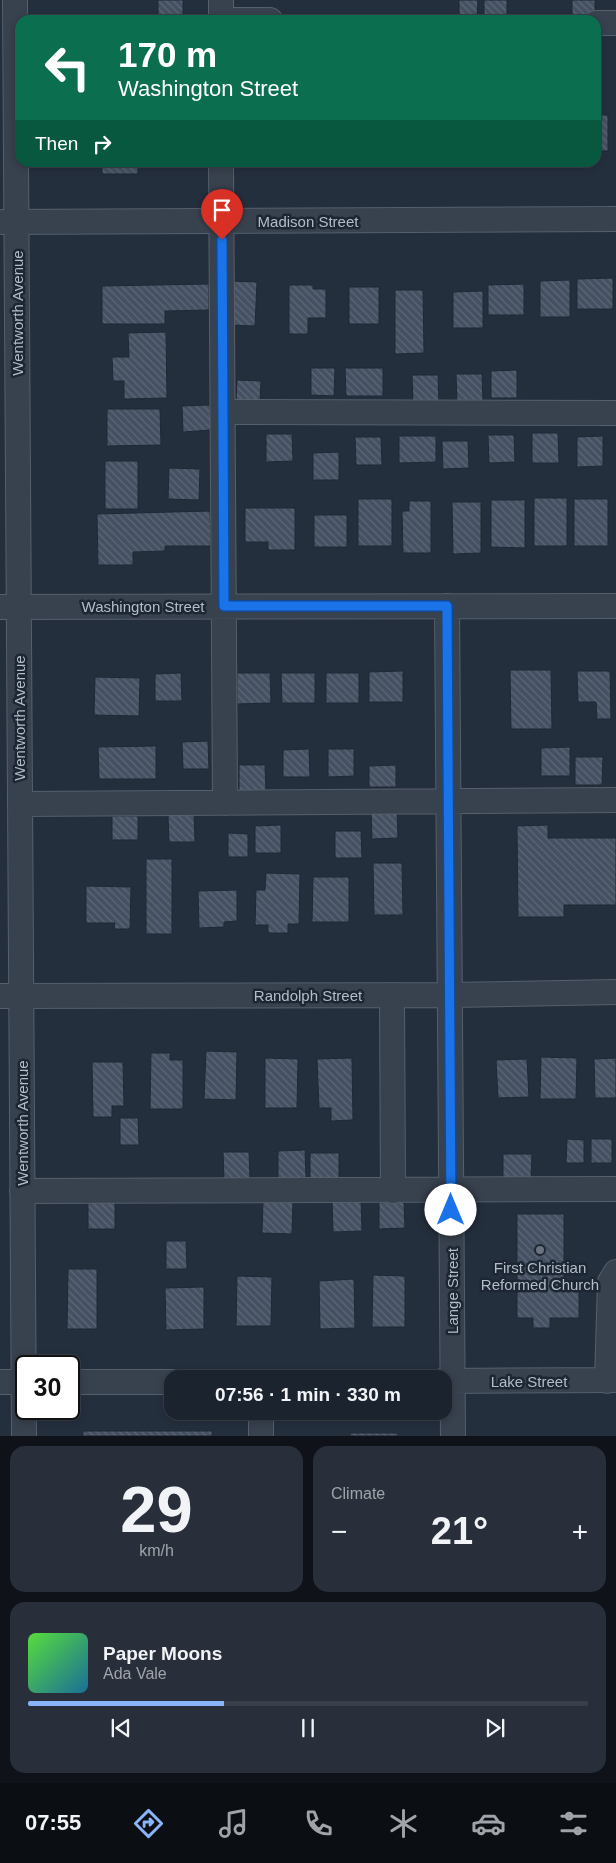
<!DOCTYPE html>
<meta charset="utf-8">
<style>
:root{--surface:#1b232e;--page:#282f3a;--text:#f1f3f6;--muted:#a0a4aa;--line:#39404a;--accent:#8ab4f8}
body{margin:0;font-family:Helvetica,sans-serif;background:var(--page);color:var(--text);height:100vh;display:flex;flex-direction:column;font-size:19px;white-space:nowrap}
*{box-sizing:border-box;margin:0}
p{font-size:16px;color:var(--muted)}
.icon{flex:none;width:28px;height:28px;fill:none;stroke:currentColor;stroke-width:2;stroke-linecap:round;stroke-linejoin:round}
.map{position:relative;height:1436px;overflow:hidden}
.details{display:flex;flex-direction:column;gap:10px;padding:10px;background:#0f1319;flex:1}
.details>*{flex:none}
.top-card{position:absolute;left:15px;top:15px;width:586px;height:152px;border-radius:15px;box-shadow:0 2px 8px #0003,0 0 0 1px var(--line);background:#0b6e4f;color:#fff;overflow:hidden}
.speed{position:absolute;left:15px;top:1355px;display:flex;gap:10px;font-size:25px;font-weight:700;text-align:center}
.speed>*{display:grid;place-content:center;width:65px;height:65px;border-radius:50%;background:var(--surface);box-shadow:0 2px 8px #0003,0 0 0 1px var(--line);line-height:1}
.speed .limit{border:2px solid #111;border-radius:8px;background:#fff;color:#111}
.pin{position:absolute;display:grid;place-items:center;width:42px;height:42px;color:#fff;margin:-51px -21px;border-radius:50% 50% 50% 0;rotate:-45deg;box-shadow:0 0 5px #0007}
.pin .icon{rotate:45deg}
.me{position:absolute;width:55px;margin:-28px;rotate:0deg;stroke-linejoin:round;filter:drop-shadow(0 0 4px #0008)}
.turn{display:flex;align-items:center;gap:18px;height:105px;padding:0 20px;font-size:22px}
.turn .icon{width:65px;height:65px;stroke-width:2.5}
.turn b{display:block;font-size:35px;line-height:42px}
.then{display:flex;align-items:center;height:48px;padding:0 20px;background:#0003;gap:10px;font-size:19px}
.big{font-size:38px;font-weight:700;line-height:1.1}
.details .tile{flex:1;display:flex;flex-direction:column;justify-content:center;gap:8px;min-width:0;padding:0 18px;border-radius:15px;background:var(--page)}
.details .dial{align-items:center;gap:0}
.dial b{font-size:65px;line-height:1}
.song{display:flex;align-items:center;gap:15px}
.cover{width:60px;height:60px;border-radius:8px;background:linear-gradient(135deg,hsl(110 70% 55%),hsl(200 70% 35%))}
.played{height:5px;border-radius:2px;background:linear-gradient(90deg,var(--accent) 35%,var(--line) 35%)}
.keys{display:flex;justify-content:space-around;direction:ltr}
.heat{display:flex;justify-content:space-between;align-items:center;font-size:28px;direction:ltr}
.details .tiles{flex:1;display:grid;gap:10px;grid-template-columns:1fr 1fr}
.tile:last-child{grid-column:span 2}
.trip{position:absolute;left:164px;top:1370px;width:288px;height:50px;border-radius:15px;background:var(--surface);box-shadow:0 2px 8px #0003,0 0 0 1px var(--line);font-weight:700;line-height:50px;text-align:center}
.dock{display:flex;height:80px;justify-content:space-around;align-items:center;background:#0b0e12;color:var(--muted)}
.dock .icon{width:35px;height:35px}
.dock .current{color:var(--accent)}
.dock b{font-size:22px;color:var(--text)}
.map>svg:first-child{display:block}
</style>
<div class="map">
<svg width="616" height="1436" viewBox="0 0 616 1436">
<defs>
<pattern id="building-back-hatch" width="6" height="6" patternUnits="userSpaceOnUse" patternTransform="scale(1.25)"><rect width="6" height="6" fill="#455162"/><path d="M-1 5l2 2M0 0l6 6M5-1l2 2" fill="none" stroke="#5d6877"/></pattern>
</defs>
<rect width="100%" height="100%" fill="#242f3e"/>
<!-- building -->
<path fill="url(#building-back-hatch)" stroke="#1f2835" d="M158,0H183V15H158Z
M459,0H478L477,16H459Z
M484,0H507V18H484Z
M572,0H595V17H572Z
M107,19H152V20H107Z
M596,37H601V63H596Z
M596,115H608V151H596Z
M102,162H138V174H102Z
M613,278V309H577V279Z
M570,280V317H540V281Z
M228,281L257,282L255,326L227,325Z
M209,284V310L165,311V324H102V286Z
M524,284V315H488V285Z
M289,285H313V289H326V318H308V334H289Z
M349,287H379V324H349Z
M395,290H423L424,353L395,354Z
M483,291V328H453V292Z
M166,332L167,398L124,399V381H113L112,357H129L128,333Z
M311,368H335L334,396L311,395Z
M345,368H383V396H346Z
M517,370V398H491V371Z
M456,374H482L483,401L457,402Z
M412,375H438L439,402L413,403Z
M237,380L261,381L260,401L236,400Z
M210,405L211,430L183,432L182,406Z
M107,409H160L161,445L107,446Z
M532,433H558L559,463H532Z
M266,434H292L293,461L266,462Z
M488,435H514L515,462L489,463Z
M399,436H436V462L399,463Z
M603,436V466L577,467V437Z
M355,437H381L382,465H356Z
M442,441H468L469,468L443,469Z
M339,452V480H313V453Z
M105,461H138V509H105Z
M169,468L200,469L199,500L168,499Z
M534,498H567V546H534Z
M358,499H392V546H358Z
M574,499H608V546H574Z
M491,500H525V548L491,547Z
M409,501H431V553H403L402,511H409Z
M452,502H481V553L453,554Z
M245,508H295V550H268V542H245Z
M210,511L211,546H165V551L133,552V565H98L97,514Z
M314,515H347V547H314Z
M510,670H551L552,729H511Z
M403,671V702H369V672Z
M577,671H610L611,719H597L596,702H578Z
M181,673L182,701H155V674Z
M237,673H270L271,703L237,704Z
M281,673H315V703H282Z
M326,673H359V703H326Z
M95,677L140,678L139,716L94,715Z
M208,741L209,769H183L182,742Z
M156,746V779H99L98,747Z
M570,747V776H541V748Z
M309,749L310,777H283V750Z
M328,749H354V776L328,777Z
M575,757H603L602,785H575Z
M239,765H265L266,793H239Z
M396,765V787H369V766Z
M371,811H397L398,838L372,839Z
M194,814L195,842H169L168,815Z
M112,816H138V840H112Z
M281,825V853H255V826Z
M548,825V838H616V905H564V917H518L517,826Z
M335,831H361L362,858H335Z
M228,833L248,834V857H228Z
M146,859H172V934H146Z
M373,863H402L403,915H374Z
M266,873L300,874L299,924H288V933H268V925H255L256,890H265Z
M313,877H349V922H312Z
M86,886L131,887L130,929H114L115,923H86Z
M237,890V921L224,922V927L199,928L198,891Z
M206,1051L237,1052L236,1100L204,1099Z
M151,1053H170V1060H183V1109H150Z
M541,1057L577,1058L576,1099H540Z
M265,1058L298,1059L297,1108H265Z
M352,1058L353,1120L331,1121V1108H319L317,1059Z
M616,1058V1098H595L594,1059Z
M527,1059L529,1097L498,1098L496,1060Z
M92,1062H123L124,1106H112V1117H93Z
M120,1118H138L139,1145H120Z
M567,1139L584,1140V1163H566Z
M591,1139H612V1163H591Z
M305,1150L306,1178L278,1179V1151Z
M223,1152H249L250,1178L224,1179Z
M310,1153H339V1179H310Z
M503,1154H532L531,1179H503Z
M361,1199L362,1231L333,1232L332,1200Z
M263,1200L293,1201L292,1234L262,1233Z
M88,1202H115V1229H88Z
M379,1202H404L405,1228L379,1229Z
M517,1214H564V1286H579V1318H550V1328H533V1318H517Z
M166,1241H186L187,1269H166Z
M68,1269H97V1329H67Z
M373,1275L405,1276V1327H372Z
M237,1276L272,1277L271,1326H236Z
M354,1279L355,1328L320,1329L319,1281Z
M204,1287V1329L166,1330L165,1288Z
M83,1431H212V1436H83Z
M350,1433H398V1436H350Z"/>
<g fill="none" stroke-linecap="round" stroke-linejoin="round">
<defs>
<path id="minor" d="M15,0L24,1436
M221,0V20
M221,20H270
M596,23H616
M221,162L225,803
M2,222L616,219
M223,412L616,413
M447,606L453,1436
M0,607L616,606
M20,804L616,800
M392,995L393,1191
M0,996L450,995L616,992
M22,1191L616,1189
M442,1381L616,1380
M607,1381L610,1282L616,1272
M0,1382H26
M69,1382H172
M261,1411V1436"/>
</defs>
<!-- minor casing -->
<use href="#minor" stroke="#565f6c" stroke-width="26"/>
<!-- minor -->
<use href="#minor" stroke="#38414e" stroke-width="24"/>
</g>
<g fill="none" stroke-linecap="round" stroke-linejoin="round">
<defs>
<path id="route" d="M222,240L224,606H447L451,1210"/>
</defs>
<!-- route casing -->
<use href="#route" stroke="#114b97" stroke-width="12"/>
<!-- route -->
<use href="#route" stroke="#1a73e8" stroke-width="9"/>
</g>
<!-- markers -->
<circle fill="#6b7280" stroke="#1d2633" stroke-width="2" cx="540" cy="1250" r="5"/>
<g text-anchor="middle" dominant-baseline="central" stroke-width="5" stroke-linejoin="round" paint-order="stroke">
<!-- street labels -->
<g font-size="15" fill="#b4bcc9" stroke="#1d2633">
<text x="308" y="221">Madison Street</text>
<text transform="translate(17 313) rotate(-90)">Wentworth Avenue</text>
<text x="143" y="606">Washington Street</text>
<text transform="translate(19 718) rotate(-90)">Wentworth Avenue</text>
<text x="308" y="995">Randolph Street</text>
<text transform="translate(22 1123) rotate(-90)">Wentworth Avenue</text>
<text transform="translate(452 1291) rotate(-90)">Lange Street</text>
<text x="529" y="1381">Lake Street</text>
</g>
<!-- poi labels -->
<g font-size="15" fill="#b4bcc9" stroke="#1d2633">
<text x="540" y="1267">First Christian<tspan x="540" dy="17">Reformed Church</tspan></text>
</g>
</g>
</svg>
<div class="speed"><div class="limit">30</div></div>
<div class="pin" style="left:222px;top:240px;background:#d93025"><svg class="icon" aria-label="arrive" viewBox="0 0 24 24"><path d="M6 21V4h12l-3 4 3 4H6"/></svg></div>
<svg class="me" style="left:451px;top:1210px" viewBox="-20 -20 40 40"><circle r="19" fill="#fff"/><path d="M0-13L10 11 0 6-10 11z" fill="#1a73e8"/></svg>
<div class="trip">07:56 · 1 min · 330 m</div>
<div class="top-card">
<div class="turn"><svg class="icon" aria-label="left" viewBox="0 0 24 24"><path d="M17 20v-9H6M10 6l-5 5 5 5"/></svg><div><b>170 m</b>Washington Street</div></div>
<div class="then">Then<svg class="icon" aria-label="right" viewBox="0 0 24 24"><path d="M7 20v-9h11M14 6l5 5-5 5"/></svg></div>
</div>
</div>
<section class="details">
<div class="tiles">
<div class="tile dial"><b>29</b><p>km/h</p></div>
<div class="tile"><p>Climate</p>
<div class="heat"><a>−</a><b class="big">21°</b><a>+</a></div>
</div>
<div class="tile">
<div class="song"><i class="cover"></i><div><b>Paper Moons</b><p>Ada Vale</p></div></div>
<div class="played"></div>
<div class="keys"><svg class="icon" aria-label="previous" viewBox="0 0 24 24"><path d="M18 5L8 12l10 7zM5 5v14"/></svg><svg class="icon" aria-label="pause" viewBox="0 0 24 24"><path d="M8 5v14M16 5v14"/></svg><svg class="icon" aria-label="next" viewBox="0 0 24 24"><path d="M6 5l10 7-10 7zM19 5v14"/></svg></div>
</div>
</div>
</section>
<nav class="dock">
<b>07:55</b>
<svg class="icon current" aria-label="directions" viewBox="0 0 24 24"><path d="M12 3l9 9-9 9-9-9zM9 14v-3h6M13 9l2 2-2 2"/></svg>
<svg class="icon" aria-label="music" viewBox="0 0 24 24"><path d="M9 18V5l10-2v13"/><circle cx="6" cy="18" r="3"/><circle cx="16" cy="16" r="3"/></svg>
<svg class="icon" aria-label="phone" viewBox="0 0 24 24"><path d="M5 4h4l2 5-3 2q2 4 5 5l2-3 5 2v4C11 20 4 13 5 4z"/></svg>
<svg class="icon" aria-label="climate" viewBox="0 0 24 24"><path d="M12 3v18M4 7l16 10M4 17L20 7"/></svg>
<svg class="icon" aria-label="car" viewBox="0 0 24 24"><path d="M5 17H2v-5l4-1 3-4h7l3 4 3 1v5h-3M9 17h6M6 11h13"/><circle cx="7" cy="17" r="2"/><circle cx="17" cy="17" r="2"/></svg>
<svg class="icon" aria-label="filters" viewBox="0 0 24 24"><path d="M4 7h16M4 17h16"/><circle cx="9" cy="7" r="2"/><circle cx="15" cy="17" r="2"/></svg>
</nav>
